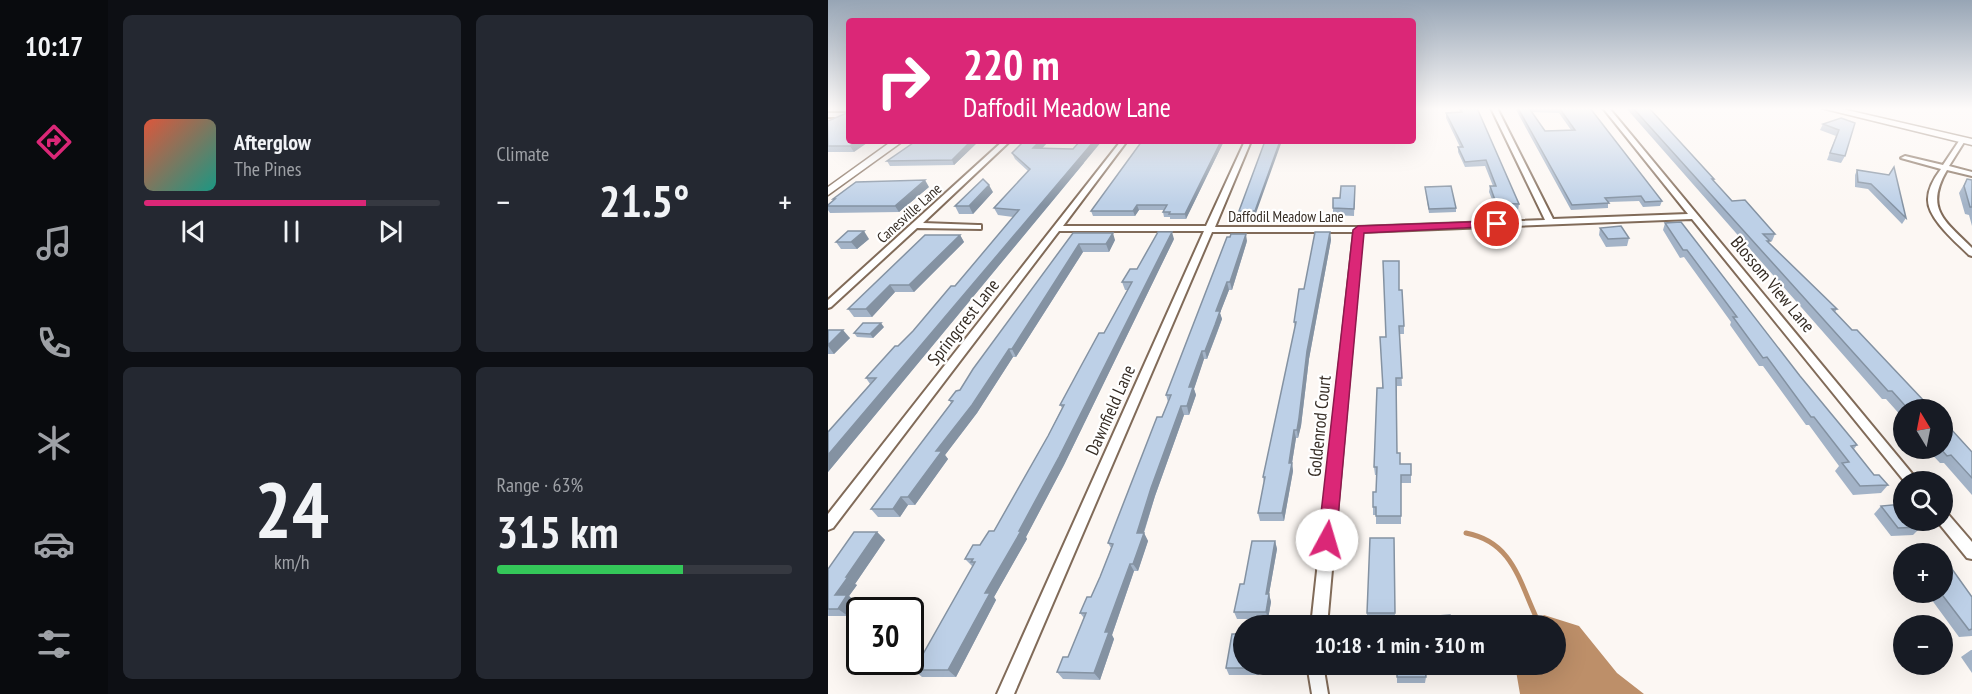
<!DOCTYPE html>
<meta charset="utf-8">
<style>
:root{--surface:#171b24;--page:#242831;--text:#f1f3f6;--muted:#9ea1a6;--line:#363941;--accent:#db2777}
body{margin:0;font-family:"PT Sans Narrow",sans-serif;background:var(--page);color:var(--text);height:100vh;display:flex;flex-direction:column;font-size:22px;white-space:nowrap}
*{box-sizing:border-box;margin:0}
p{font-size:20px;color:var(--muted)}
.icon{flex:none;width:33px;height:33px;fill:none;stroke:currentColor;stroke-width:2;stroke-linecap:round;stroke-linejoin:round}
.map{position:relative;flex:1;overflow:hidden}
.panel{display:flex;flex-direction:column;gap:15px;padding:15px;background:#0d0f14;width:720px}
.panel>*{flex:none}
.banner{position:absolute;left:18px;top:18px;width:570px;height:126px;border-radius:6px;box-shadow:0 6px 24px #0002;background:#db2777;color:#fff;overflow:hidden}
.needle{width:39px;rotate:350deg}
.tools{position:absolute;left:1065px;top:399px;display:grid;gap:12px}
.tools a{display:grid;place-items:center;width:60px;height:60px;border-radius:50%;background:var(--surface);box-shadow:0 6px 24px #0002;font-size:30px}
.speed{position:absolute;left:18px;top:597px;display:flex;gap:12px;font-size:30px;font-weight:700;text-align:center}
.speed>*{display:grid;place-content:center;width:78px;height:78px;border-radius:50%;background:var(--surface);box-shadow:0 6px 24px #0002;line-height:1}
.speed .limit{border:3px solid #111;border-radius:9px;background:#fff;color:#111}
.pin{position:absolute;display:grid;place-items:center;width:51px;height:51px;color:#fff;margin:-26px;border:3px solid #fff;border-radius:50%;box-shadow:0 2px 6px #0007}
.me{position:absolute;width:66px;margin:-33px;rotate:6deg;stroke-linejoin:round;filter:drop-shadow(0 0 4px #0008)}
.turn{display:flex;align-items:center;gap:21px;height:126px;padding:0 18px;font-size:27px}
.turn .icon{width:78px;height:78px;stroke-width:2.5}
.turn b{display:block;font-size:42px;line-height:51px}
.big{font-size:45px;font-weight:800;line-height:1.1}
.panel .tile{flex:1;display:flex;flex-direction:column;justify-content:center;gap:9px;min-width:0;padding:0 21px;border-radius:9px;background:var(--page)}
.panel .dial{align-items:center;gap:0}
.dial b{font-size:78px;line-height:1}
.song{display:flex;align-items:center;gap:18px}
.cover{width:72px;height:72px;border-radius:9px;background:linear-gradient(135deg,hsl(10 70% 55%),hsl(170 70% 35%))}
.played{height:6px;border-radius:3px;background:linear-gradient(90deg,var(--accent) 75%,var(--line) 75%)}
.keys{display:flex;justify-content:space-around;direction:ltr}
.heat{display:flex;justify-content:space-between;align-items:center;font-size:33px;direction:ltr}
.charge{height:9px;border-radius:4px;background:linear-gradient(90deg,#34c759 63%,var(--line) 0)}
.panel .tiles{flex:1;display:grid;gap:15px;grid-template-columns:repeat(2,1fr)}
.trip{position:absolute;left:405px;top:615px;width:333px;height:60px;border-radius:30px;background:var(--surface);box-shadow:0 6px 24px #0002;font-weight:800;line-height:60px;text-align:center}
main{display:flex;flex:1;min-height:0}
.menu{display:flex;flex-direction:column;width:108px;justify-content:space-around;align-items:center;background:#090b0e;color:var(--muted)}
.menu .icon{width:42px;height:42px}
.menu .active{color:var(--accent)}
.menu b{font-size:27px;color:var(--text)}
.map>svg:first-child{display:block}
</style>
<main>
<nav class="menu">
<b>10:17</b>
<svg class="icon active" aria-label="directions" viewBox="0 0 24 24"><path d="M12 3l9 9-9 9-9-9zM9 14v-3h6M13 9l2 2-2 2"/></svg>
<svg class="icon" aria-label="music" viewBox="0 0 24 24"><path d="M9 18V5l10-2v13"/><circle cx="6" cy="18" r="3"/><circle cx="16" cy="16" r="3"/></svg>
<svg class="icon" aria-label="phone" viewBox="0 0 24 24"><path d="M5 4h4l2 5-3 2q2 4 5 5l2-3 5 2v4C11 20 4 13 5 4z"/></svg>
<svg class="icon" aria-label="climate" viewBox="0 0 24 24"><path d="M12 3v18M4 7l16 10M4 17L20 7"/></svg>
<svg class="icon" aria-label="car" viewBox="0 0 24 24"><path d="M5 17H2v-5l4-1 3-4h7l3 4 3 1v5h-3M9 17h6M6 11h13"/><circle cx="7" cy="17" r="2"/><circle cx="17" cy="17" r="2"/></svg>
<svg class="icon" aria-label="filters" viewBox="0 0 24 24"><path d="M4 7h16M4 17h16"/><circle cx="9" cy="7" r="2"/><circle cx="15" cy="17" r="2"/></svg>
</nav>
<section class="panel">
<div class="tiles">
<div class="tile">
<div class="song"><i class="cover"></i><div><b>Afterglow</b><p>The Pines</p></div></div>
<div class="played"></div>
<div class="keys"><svg class="icon" aria-label="previous" viewBox="0 0 24 24"><path d="M18 5L8 12l10 7zM5 5v14"/></svg><svg class="icon" aria-label="pause" viewBox="0 0 24 24"><path d="M8 5v14M16 5v14"/></svg><svg class="icon" aria-label="next" viewBox="0 0 24 24"><path d="M6 5l10 7-10 7zM19 5v14"/></svg></div>
</div>
<div class="tile"><p>Climate</p>
<div class="heat"><a>−</a><b class="big">21.5°</b><a>+</a></div>
</div>
<div class="tile dial"><b>24</b><p>km/h</p></div>
<div class="tile"><p>Range · 63%</p><b class="big">315 km</b><div class="charge"></div></div>
</div>
</section>
<div class="map">
<svg width="1144" height="694" viewBox="0 0 1144 694">
<rect width="100%" height="100%" fill="#fcf7f3"/>
<!-- water -->
<path fill="#bd8f69" d="M716,615L751,626L789,673L816,694H692L687,665L728,664V626L697,625Z"/>
<g fill="none" stroke-linecap="round" stroke-linejoin="round">
<!-- stream -->
<path stroke="#bd8f69" stroke-width="5" d="M638,533C685,542 691,581 709,619"/>
<defs>
<path id="street" d="M663,108H669L725,219L860,214L775,108H781L1091,482H1077L864,219L534,232L499,626H483L526,232H384L186,694H169L376,231H231L5,528L0,530V514L293,141H299L235,226H378L417,141H423L387,227H530L717,220Z
M0,113H21V117H0Z
M1133,138L1138,139L1121,166L1144,172V176L1119,170C1096,209 1117,221 1144,248V256L1141,255C1128,242 1099,218 1100,199C1100,188 1107,177 1113,169L1073,158L1077,156L1115,165Z
M175,141H182L95,223L150,225H153V229L89,228L3,307L0,308V300Z
M1114,511L1119,513L1144,542V559L1139,558L1109,521L1114,520Z
M479,664H495L500,694H484Z"/>
<path id="secondary" d="M993,108H1010L1144,139V145Z
M64,141H75L0,195V187Z"/>
</defs>
<!-- street casing -->
<use href="#street" stroke="#816b59" stroke-width="4"/>
<!-- secondary casing -->
<use href="#secondary" stroke="#816b59" stroke-width="3"/>
<!-- street -->
<use href="#street" fill="#fff" fill-rule="evenodd"/>
<!-- secondary -->
<use href="#secondary" fill="#fff" fill-rule="evenodd"/>
</g>
<!-- wall -->
<path fill="#a3b3c7" fill-rule="evenodd" d="M630,108H649L691,204L690,210L668,209L661,192L662,186H665L657,166L637,167L630,152V147H632L618,118V113L632,112Z
M687,108H762L834,201L832,206L815,207L811,201L780,202V208L743,210ZM704,112L731,113L743,130L717,131Z
M798,108H823V110L886,179L885,181L904,201L947,234L944,241H941V243L1009,309L1007,312L1024,330L1097,402L1096,404L1101,410H1076V423L1073,421L1075,418L1058,399H1054Z
M19,113L26,152H0V121Z
M1013,118L1017,156L1013,163L999,160L1008,136L992,130L995,124Z
M151,141L126,165L62,166L59,161Z
M396,141L358,219H342V217H336L335,212L336,210H311L307,216H265L263,211Z
M437,141L427,216H412L411,211Z
M214,148L256,163L0,472V432L42,384L38,378L85,331L127,286L185,217L170,215L166,208L200,171L187,159L184,153Z
M1029,170L1078,218L1074,224L1040,189L1027,187V175Z
M1139,179L1144,180V226L1141,215L1137,214L1131,193Z
M527,186L526,216L505,215V208L512,198Z
M101,187L71,212L2,213L0,210V205L6,200L5,199Z
M597,187L628,208V212L601,213Z
M165,192L145,214H131L127,206Z
M837,223L972,376L1029,445L1026,449L1046,475L1060,485L1053,493L1025,495L1007,471L1011,466L981,425H978L935,366H931L902,325L903,322L856,257L852,258L835,230Z
M772,228L801,238L799,246L778,247L771,235Z
M502,232L503,240L481,359L473,426L470,438H468L464,463L465,471L456,521H432L430,513L436,483L435,477L467,328L466,322Z
M245,233L287,240L281,252H255L188,357H185L149,413L117,455L120,459L87,505H80L72,517H50L43,509L123,403L121,400L132,390Z
M132,235L136,242L86,292H67L44,317H26L20,309Z
M41,239L29,249H13L8,242Z
M346,239L236,465L198,537L199,539L166,597L168,600L128,677H94L86,670L145,567L137,559L152,545L166,531L220,436L234,408L232,405L276,333L300,290H297L294,282L309,269Z
M419,241L404,290H401L392,313L394,319L389,333L379,359H376L366,389L368,395L361,415H356L327,496L316,533L320,541L310,571H306L284,635L286,639L272,680L235,679L229,672L240,657L256,618L252,613L263,597L272,577L283,548L280,543L340,402L338,395Z
M571,290L576,326V334H571L574,386H569V453L572,464L583,475V483H573V524H548V515H545V507L548,492L549,475H547L546,467L554,388L558,337Z
M56,327L45,338L29,337L26,333Z
M0,330L22,338L6,354H0Z
M1120,430L1144,452V495L1116,463H1112L1098,448H1114Z
M1053,506L1093,527L1085,535L1063,536L1046,514Z
M49,532L57,540L27,584L29,585L21,596L29,603L20,616H0V569Z
M566,538L567,620H539V613Z
M447,541L449,549L441,594L443,602L440,619H409L406,612L416,584Z
M1080,549L1113,554H1076Z
M1076,554V562L1072,557Z
M1098,592H1114L1144,597V636L1131,637Z
M1143,650H1144V673L1133,657Z
M433,664L431,675H401L398,668Z
M569,664L598,677L597,683H569Z"/>
<!-- shaded-wall -->
<path fill="#8492a2" d="M30,141H42L26,152L22,146Z
M143,141H151L126,165L124,160Z
M212,141H221L208,155L205,148Z
M266,141H274L0,472V455Z
M393,141H396L358,219L357,214Z
M452,141H454L427,216V211Z
M97,180L101,187L71,212L67,206Z
M161,185L165,192L145,214L141,206Z
M309,205L311,210L307,216L305,211Z
M36,231L41,239L29,249L23,242Z
M344,232L346,239L236,465L198,537L199,539L166,597L168,600L128,677L120,670L157,593L191,531Z
M502,232L503,240L481,359L473,426L470,438L469,430L479,351Z
M285,233L287,240L281,252L278,244Z
M418,234L419,241L404,290L402,282Z
M132,235L136,242L86,292L81,285Z
M251,244L255,252L188,357L184,349Z
M399,282L401,290L392,313L394,319L379,359L377,351L388,311Z
M62,285L67,292L44,317L38,309Z
M53,323L56,327L45,338L42,334Z
M15,330L22,338L6,354L0,346V345Z
M181,349L185,357L149,413L117,455L120,459L87,505L80,497L108,451Z
M374,351L376,359L366,389L368,395L361,415L359,406L361,387Z
M353,406L356,415L327,496L313,541L309,533L323,488Z
M466,430L468,438L464,463L465,471L456,521L454,513Z
M73,497L80,505L72,517L65,509Z
M49,532L57,540L27,584L29,585L21,596L29,603L20,616L10,609L7,595L18,577Z
M316,533L320,541L310,571L305,564Z
M447,541L449,549L441,594L443,602L440,619L438,612V594Z
M302,564L306,571L284,635L286,639L272,680L266,673L277,632Z
M429,664H433L431,675L429,668Z"/>
<!-- building -->
<path fill="#bdd0e7" stroke="#8492a2" stroke-width="1.5" d="M632,108H649L691,204L668,203L662,186H668L658,160L637,162L630,147H635L618,113L634,112Z
M690,108H701L717,131L747,130L732,109L717,108H762L834,201L817,202L813,196L777,198L781,203L744,205Z
M805,108H821L886,179H884L904,201L917,200L947,234H935L942,241H939L1009,309H1004L1024,330H1029L1097,402H1094L1101,410H1081L1064,391H1060Z
M21,112V141H30L22,146H0V121Z
M1013,118L1027,123L1017,156L1002,153L1011,130L995,124Z
M88,141H143L124,160L59,161Z
M196,141H212L205,148L245,149L252,141H266L0,455V432L48,378H38L67,346H70L85,331L123,286H127L191,210L166,208L202,169L184,153Z
M314,141H393L357,214H341L342,212H335L339,205H309L305,211H263Z
M437,141H452L427,211H411Z
M1066,167L1078,218L1043,184L1030,182L1029,170L1061,175Z
M155,179L161,185L141,206H127Z
M1139,179L1144,180V207H1142L1136,186Z
M97,180L67,206H0V205L7,199H5L28,182Z
M513,186H527L526,209L505,208V198H512Z
M623,186L628,208L601,209L597,187Z
M853,222L972,376L1029,445L1023,446L1046,475H1051L1060,485L1032,486L1014,463L1021,462L986,417H983L939,357L935,358L905,317H909L859,250H855L837,223Z
M793,226L801,238L780,239L772,228Z
M20,231H36L23,242H8Z
M330,232H344L231,457L191,531H193L157,593H162L120,670H86L147,562H143L145,559H137L145,545H152L161,531H166L220,436L236,405H232L253,366L271,333H276L304,282H294L302,269H309Z
M487,232H502L479,351L471,418L469,430H466L461,463H464L454,513H430L437,477H435L468,322H466L471,289H476Z
M245,233H285L278,244H251L184,349H181L144,405L108,451H114L80,497H73L65,509H43L125,401L121,400L128,391L132,390L145,369Z
M403,234H418L402,282H399L388,311H392L387,325L377,351H374L361,387H365L359,406H353L323,488L309,533H316L305,564H302L277,632H281L266,673L229,672L235,657H240L258,613H252L259,597H263L272,577L285,544L280,543L329,417H334L343,395H338L399,237H402Z
M97,235H132L81,285H62L38,309H20Z
M555,261H571V290H574L576,326H571L574,378H568L569,453H572V464H583V475H573V516H548V507H545V492H548L549,467H546L549,388H555L552,337H558Z
M35,323H53L42,334L26,333Z
M0,330H15L0,345Z
M1114,424L1120,430L1123,429L1144,452V478L1123,455L1119,456L1112,448H1114Z
M1075,504L1076,520H1088L1093,527L1070,528L1053,506Z
M26,532H49L18,577H20L7,595H19L10,609H0V569Z
M542,538H566L567,613H539Z
M424,541H447L438,594H441L438,612H406L412,584H416Z
M1109,547L1113,554H1083L1080,549Z
M1114,555L1144,597V629L1141,630L1112,592H1114Z
M622,615L623,626H610V616Z
M404,634H416V664H429V668H398Z
M569,664H597L598,677H569Z"/>
<!-- sky -->
<linearGradient id="sky" x2="0" y2="1"><stop stop-color="#97a5b5"/><stop offset="0.53" stop-color="#fefbfa"/><stop offset="1" stop-color="#fefbfa" stop-opacity="0"/></linearGradient>
<rect width="1144" height="205" fill="url(#sky)"/>
<!-- route -->
<path fill="#db2777" stroke="#8e194d" stroke-width="1.5" d="M669,221L674,224L673,226L536,233L508,540L506,546L499,548L493,546L490,540L525,230L530,226Z"/>
<g text-anchor="middle" dominant-baseline="central" stroke-width="4.5" stroke-linejoin="round" paint-order="stroke">
<!-- far-street labels -->
<g font-size="15" fill="#362d25" stroke="#fff">
<text transform="translate(81 213) rotate(-42)">Canesville Lane</text>
<text x="458" y="216">Daffodil Meadow Lane</text>
</g>
<!-- street labels -->
<g font-size="18" fill="#362d25" stroke="#fff">
<text transform="translate(945 284) rotate(50)">Blossom View Lane</text>
<text transform="translate(135 322) rotate(-52)">Springcrest Lane</text>
<text transform="translate(282 410) rotate(-66)">Dawnfield Lane</text>
<text transform="translate(491 426) rotate(-84)">Goldenrod Court</text>
</g>
</g>
</svg>
<div class="tools">
<a><svg class="needle" viewBox="-14 -14 28 28"><path d="M0-13l5 13h-10z" fill="#e53935"/><path d="M0 13l5-13h-10z" fill="#9ea1a6"/></svg></a>
<a><svg class="icon" aria-label="search" viewBox="0 0 24 24"><circle cx="10" cy="10" r="6"/><path d="M15 15l6 6"/></svg></a>
<a>+</a>
<a>−</a>
</div>
<div class="speed"><div class="limit">30</div></div>
<div class="pin" style="left:669px;top:224px;background:#d93025"><svg class="icon" aria-label="arrive" viewBox="0 0 24 24"><path d="M6 21V4h12l-3 4 3 4H6"/></svg></div>
<svg class="me" style="left:499px;top:540px" viewBox="-20 -20 40 40"><circle r="19" fill="#fff"/><path d="M0-13L10 11 0 6-10 11z" fill="#db2777"/></svg>
<div class="trip">10:18 · 1 min · 310 m</div>
<div class="banner">
<div class="turn"><svg class="icon" aria-label="right" viewBox="0 0 24 24"><path d="M7 20v-9h11M14 6l5 5-5 5"/></svg><div><b>220 m</b>Daffodil Meadow Lane</div></div>
</div>
</div>
</main>
